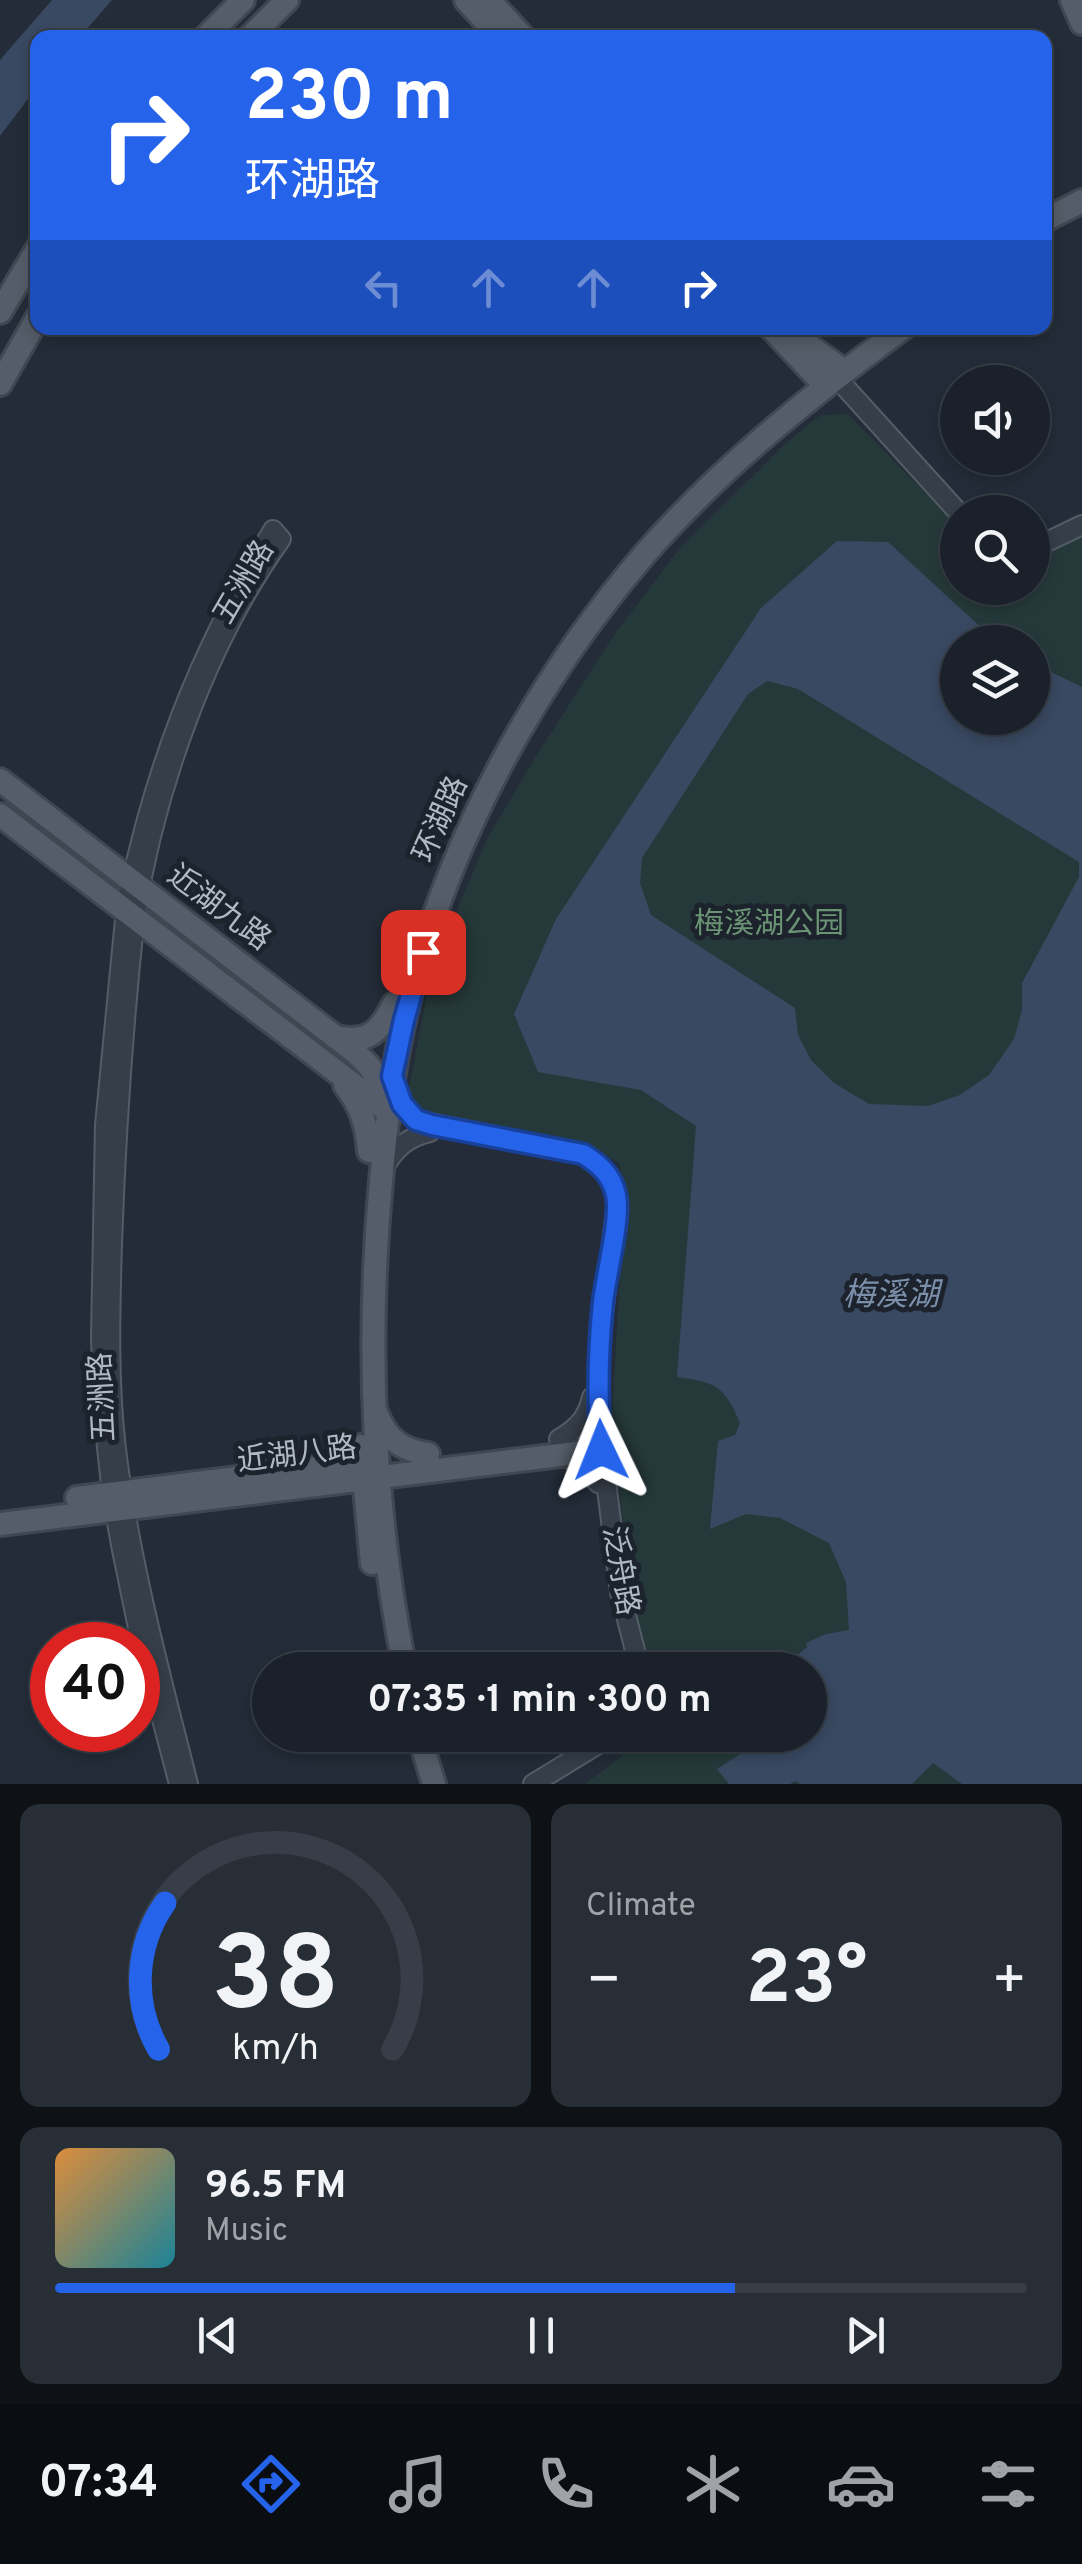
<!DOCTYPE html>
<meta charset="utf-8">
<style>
:root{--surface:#1a212a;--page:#272e36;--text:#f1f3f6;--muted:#9fa3a8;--line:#383e47;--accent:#2563eb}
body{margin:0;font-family:Overpass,"Noto Sans SC",sans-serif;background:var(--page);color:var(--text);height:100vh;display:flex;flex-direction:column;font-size:38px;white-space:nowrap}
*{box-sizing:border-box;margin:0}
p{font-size:32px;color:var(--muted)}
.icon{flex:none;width:55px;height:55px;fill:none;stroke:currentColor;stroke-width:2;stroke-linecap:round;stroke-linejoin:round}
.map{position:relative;height:1784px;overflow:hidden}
.sheet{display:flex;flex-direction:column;gap:20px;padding:20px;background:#0e1217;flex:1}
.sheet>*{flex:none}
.banner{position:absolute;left:30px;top:30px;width:1022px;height:305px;border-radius:20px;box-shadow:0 5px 15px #0003,0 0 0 2px var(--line);background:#2563eb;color:#fff;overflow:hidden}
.controls{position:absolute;left:940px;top:365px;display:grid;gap:20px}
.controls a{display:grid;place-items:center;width:110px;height:110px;border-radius:50%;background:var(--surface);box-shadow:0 5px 15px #0003,0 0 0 2px var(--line);font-size:50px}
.speed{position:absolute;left:30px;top:1622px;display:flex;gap:20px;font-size:50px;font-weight:700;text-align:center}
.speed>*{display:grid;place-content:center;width:130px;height:130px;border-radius:50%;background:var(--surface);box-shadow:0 5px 15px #0003,0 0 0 2px var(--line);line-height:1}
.speed .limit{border:15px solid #d22;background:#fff;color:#111}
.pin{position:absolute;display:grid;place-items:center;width:85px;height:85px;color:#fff;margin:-42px;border-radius:20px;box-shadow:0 5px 15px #0006}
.me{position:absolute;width:110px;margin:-55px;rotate:358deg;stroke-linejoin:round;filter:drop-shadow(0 0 8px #0008)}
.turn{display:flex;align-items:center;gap:35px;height:210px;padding:0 50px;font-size:45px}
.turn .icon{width:130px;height:130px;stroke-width:2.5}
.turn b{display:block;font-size:70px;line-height:85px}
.lanes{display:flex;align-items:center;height:95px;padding:0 50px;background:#0003;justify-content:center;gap:50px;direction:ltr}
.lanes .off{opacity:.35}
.big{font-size:75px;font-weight:700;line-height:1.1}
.sheet .card{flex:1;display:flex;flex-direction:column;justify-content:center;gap:15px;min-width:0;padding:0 35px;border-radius:20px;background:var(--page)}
.sheet .dial{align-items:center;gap:0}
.dial svg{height:260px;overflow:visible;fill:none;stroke:var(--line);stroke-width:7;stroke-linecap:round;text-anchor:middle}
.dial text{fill:var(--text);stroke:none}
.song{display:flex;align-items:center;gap:30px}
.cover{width:120px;height:120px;border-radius:15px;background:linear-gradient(135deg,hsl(30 70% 55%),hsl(190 70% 35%))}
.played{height:10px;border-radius:5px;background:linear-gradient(90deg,var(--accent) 70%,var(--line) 70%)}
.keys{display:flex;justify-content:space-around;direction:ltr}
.heat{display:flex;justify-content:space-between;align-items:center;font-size:55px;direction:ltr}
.sheet .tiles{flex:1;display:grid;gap:20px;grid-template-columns:1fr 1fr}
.card:last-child{grid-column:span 2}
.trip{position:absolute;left:252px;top:1652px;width:575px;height:100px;border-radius:50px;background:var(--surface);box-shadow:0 5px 15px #0003,0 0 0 2px var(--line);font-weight:700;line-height:100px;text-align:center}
.dock{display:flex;height:160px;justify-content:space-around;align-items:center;background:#0a0d11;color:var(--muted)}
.dock .icon{width:70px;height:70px}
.dock .current{color:var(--accent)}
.dock b{font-size:45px;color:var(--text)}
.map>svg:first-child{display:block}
</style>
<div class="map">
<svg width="1082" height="1784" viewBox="0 0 1082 1784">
<rect width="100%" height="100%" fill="#232c38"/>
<!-- green -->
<path fill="#26393a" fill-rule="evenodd" d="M848,414L957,525L958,588H1032L1033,555L1082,530V1784H585L643,1740L646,1735H810V1670H647L628,1576L612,1412L622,1240V1198L620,1164L584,1142L425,1118L407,1098L432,969L487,839L536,756L616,632L679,549L786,443L820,415ZM958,642H1032V718H958Z"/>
<!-- water -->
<path fill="#394961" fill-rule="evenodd" d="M52,0H112L80,37L38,38L37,87L0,136V60Z
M837,541L888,542L997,642H958V718H1032L1033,674L1049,671L1082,687V1784H962L933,1763L912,1784H800L795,1781L790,1784H729L717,1769L769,1735H810V1670H784L789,1662L807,1647L806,1643L826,1634L849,1630L846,1582L829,1543L780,1518L746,1514L710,1529L718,1441L735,1435L740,1423C725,1386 715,1382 677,1377L696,1126L641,1090L538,1072L514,1014L556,919L761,608ZM767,681L798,689L1079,862V877L1022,983V1010L1014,1039L989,1075L960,1095L928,1106L869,1104L834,1083L811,1060L798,1035L795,1008L651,915L640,883L642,858L748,694Z"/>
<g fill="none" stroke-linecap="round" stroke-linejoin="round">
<defs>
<path id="minor" d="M836,377L958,512
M1032,549L1082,525
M390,1094L403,1110L416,1120L583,1154L608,1175L615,1190L617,1202L600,1338V1434L620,1592L640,1670
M384,1168C395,1148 408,1137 430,1132
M559,1439C578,1428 587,1418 592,1397
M560,1455L584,1465L598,1483
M179,1784L138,1628L121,1545L112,1494L103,1411L101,1336L105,1125L126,909C131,879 139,849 147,819C177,711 216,626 273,530L281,539C206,644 155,789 135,916C123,1025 116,1134 112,1243C110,1312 108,1381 116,1449C130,1563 160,1673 188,1784
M533,1784L613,1735"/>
<path id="major" d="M466,0L501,38
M489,0L524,38
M1072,0L1082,23
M205,38L243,0
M249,38L287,0
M1045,220L1082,201
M0,312L38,248
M771,328L816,376L836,377
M791,328L804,342L844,371
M0,384L38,317
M0,780L355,1052L368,1065L390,1094
M0,815L388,1111
M336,1037C368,1044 380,1032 394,1004
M345,1085C361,1106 367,1125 369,1151
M376,1412C386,1439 401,1450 428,1454
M361,1446L372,1563
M77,1498L373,1461
M0,1524L601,1450
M405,1670C373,1509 366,1344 381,1181C387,1115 395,1049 413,984C456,827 538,679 644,555C720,468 810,396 903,328
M419,1735L434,1784"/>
</defs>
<!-- minor casing -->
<use href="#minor" stroke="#545c66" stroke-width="22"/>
<!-- major casing -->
<use href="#major" stroke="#404752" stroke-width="28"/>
<!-- minor -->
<use href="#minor" stroke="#363e49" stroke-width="18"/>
<!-- major -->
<use href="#major" stroke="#545d69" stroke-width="22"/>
</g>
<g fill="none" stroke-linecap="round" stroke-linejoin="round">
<defs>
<path id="route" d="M423,952L404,1020L392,1076L402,1104L416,1120L432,1125L583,1154C599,1164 612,1175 616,1195C621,1218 606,1275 603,1302C598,1351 597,1401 601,1450"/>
</defs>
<!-- route casing -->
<use href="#route" stroke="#184099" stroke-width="25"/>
<!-- route -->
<use href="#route" stroke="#2563eb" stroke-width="18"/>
</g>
<g text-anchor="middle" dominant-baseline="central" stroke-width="10" stroke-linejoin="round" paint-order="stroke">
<!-- street labels -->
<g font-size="30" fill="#b1b9c5" stroke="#1c232d">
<text transform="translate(245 583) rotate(-60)">五洲路</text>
<text transform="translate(442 820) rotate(-66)">环湖路</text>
<text transform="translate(218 909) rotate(37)">近湖九路</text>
<text transform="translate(104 1397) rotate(-93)">五洲路</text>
<text transform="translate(297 1456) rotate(-7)">近湖八路</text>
<text transform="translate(619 1571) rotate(80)">泛舟路</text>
</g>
<!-- park labels -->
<g font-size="30" fill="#6a9474" stroke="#1c232d">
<text x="769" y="925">梅溪湖公园</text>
</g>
<!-- water labels -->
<g font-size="32" font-style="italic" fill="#7b8fab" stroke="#1c232d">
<text x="891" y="1297">梅溪湖</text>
</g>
</g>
</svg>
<div class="controls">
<a><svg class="icon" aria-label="sound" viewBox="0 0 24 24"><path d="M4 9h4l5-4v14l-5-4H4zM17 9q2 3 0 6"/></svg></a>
<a><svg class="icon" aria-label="search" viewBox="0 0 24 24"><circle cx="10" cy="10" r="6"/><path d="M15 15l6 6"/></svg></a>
<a><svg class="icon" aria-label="layers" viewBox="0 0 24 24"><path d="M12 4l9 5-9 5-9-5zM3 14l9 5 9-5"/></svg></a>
</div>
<div class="speed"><div class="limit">40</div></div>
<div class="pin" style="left:423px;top:952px;background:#d93025"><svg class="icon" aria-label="arrive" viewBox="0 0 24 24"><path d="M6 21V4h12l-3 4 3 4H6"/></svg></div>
<svg class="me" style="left:601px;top:1450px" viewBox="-20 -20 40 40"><path d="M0-17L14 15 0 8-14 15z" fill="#2563eb" stroke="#fff" stroke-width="4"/></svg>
<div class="trip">07:35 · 1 min · 300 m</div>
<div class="banner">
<div class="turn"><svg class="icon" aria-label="right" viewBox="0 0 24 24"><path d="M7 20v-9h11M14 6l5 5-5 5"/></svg><div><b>230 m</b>环湖路</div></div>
<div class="lanes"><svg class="icon off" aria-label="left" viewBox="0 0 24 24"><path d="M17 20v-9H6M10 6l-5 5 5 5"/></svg><svg class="icon off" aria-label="ahead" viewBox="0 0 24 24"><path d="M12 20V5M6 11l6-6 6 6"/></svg><svg class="icon off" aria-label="ahead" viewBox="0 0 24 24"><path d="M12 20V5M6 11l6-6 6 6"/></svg><svg class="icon" aria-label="right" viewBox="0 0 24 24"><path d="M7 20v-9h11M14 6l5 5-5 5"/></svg></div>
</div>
</div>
<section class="sheet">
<div class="tiles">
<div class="card dial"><svg viewBox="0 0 100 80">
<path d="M14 69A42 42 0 1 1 86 69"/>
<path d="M14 69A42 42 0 0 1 16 24" stroke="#2563eb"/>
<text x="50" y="56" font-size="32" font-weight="700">38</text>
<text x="50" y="72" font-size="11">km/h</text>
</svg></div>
<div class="card"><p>Climate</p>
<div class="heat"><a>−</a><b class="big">23°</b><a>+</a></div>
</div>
<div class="card">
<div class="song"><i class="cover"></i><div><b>96.5 FM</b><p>Music</p></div></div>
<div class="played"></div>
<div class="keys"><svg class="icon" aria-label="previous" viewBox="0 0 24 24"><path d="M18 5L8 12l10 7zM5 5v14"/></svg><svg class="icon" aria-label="pause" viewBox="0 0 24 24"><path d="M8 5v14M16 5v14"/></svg><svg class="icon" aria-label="next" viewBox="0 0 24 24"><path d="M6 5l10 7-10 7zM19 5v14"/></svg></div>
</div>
</div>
</section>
<nav class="dock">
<b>07:34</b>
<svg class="icon current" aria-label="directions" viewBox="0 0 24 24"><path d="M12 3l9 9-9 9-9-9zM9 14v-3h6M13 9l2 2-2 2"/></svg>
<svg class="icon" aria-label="music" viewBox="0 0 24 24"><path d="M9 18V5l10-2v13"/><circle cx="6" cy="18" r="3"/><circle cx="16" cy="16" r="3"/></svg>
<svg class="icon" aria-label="phone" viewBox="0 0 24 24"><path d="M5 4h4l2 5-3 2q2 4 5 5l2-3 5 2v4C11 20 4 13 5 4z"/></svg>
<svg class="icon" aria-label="climate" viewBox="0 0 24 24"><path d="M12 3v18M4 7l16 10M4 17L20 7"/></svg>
<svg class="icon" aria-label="car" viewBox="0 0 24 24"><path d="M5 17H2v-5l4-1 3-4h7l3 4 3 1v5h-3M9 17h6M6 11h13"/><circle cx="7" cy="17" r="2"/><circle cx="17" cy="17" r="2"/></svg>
<svg class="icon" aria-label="filters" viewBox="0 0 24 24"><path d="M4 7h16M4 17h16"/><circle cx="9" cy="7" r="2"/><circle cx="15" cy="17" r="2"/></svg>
</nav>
